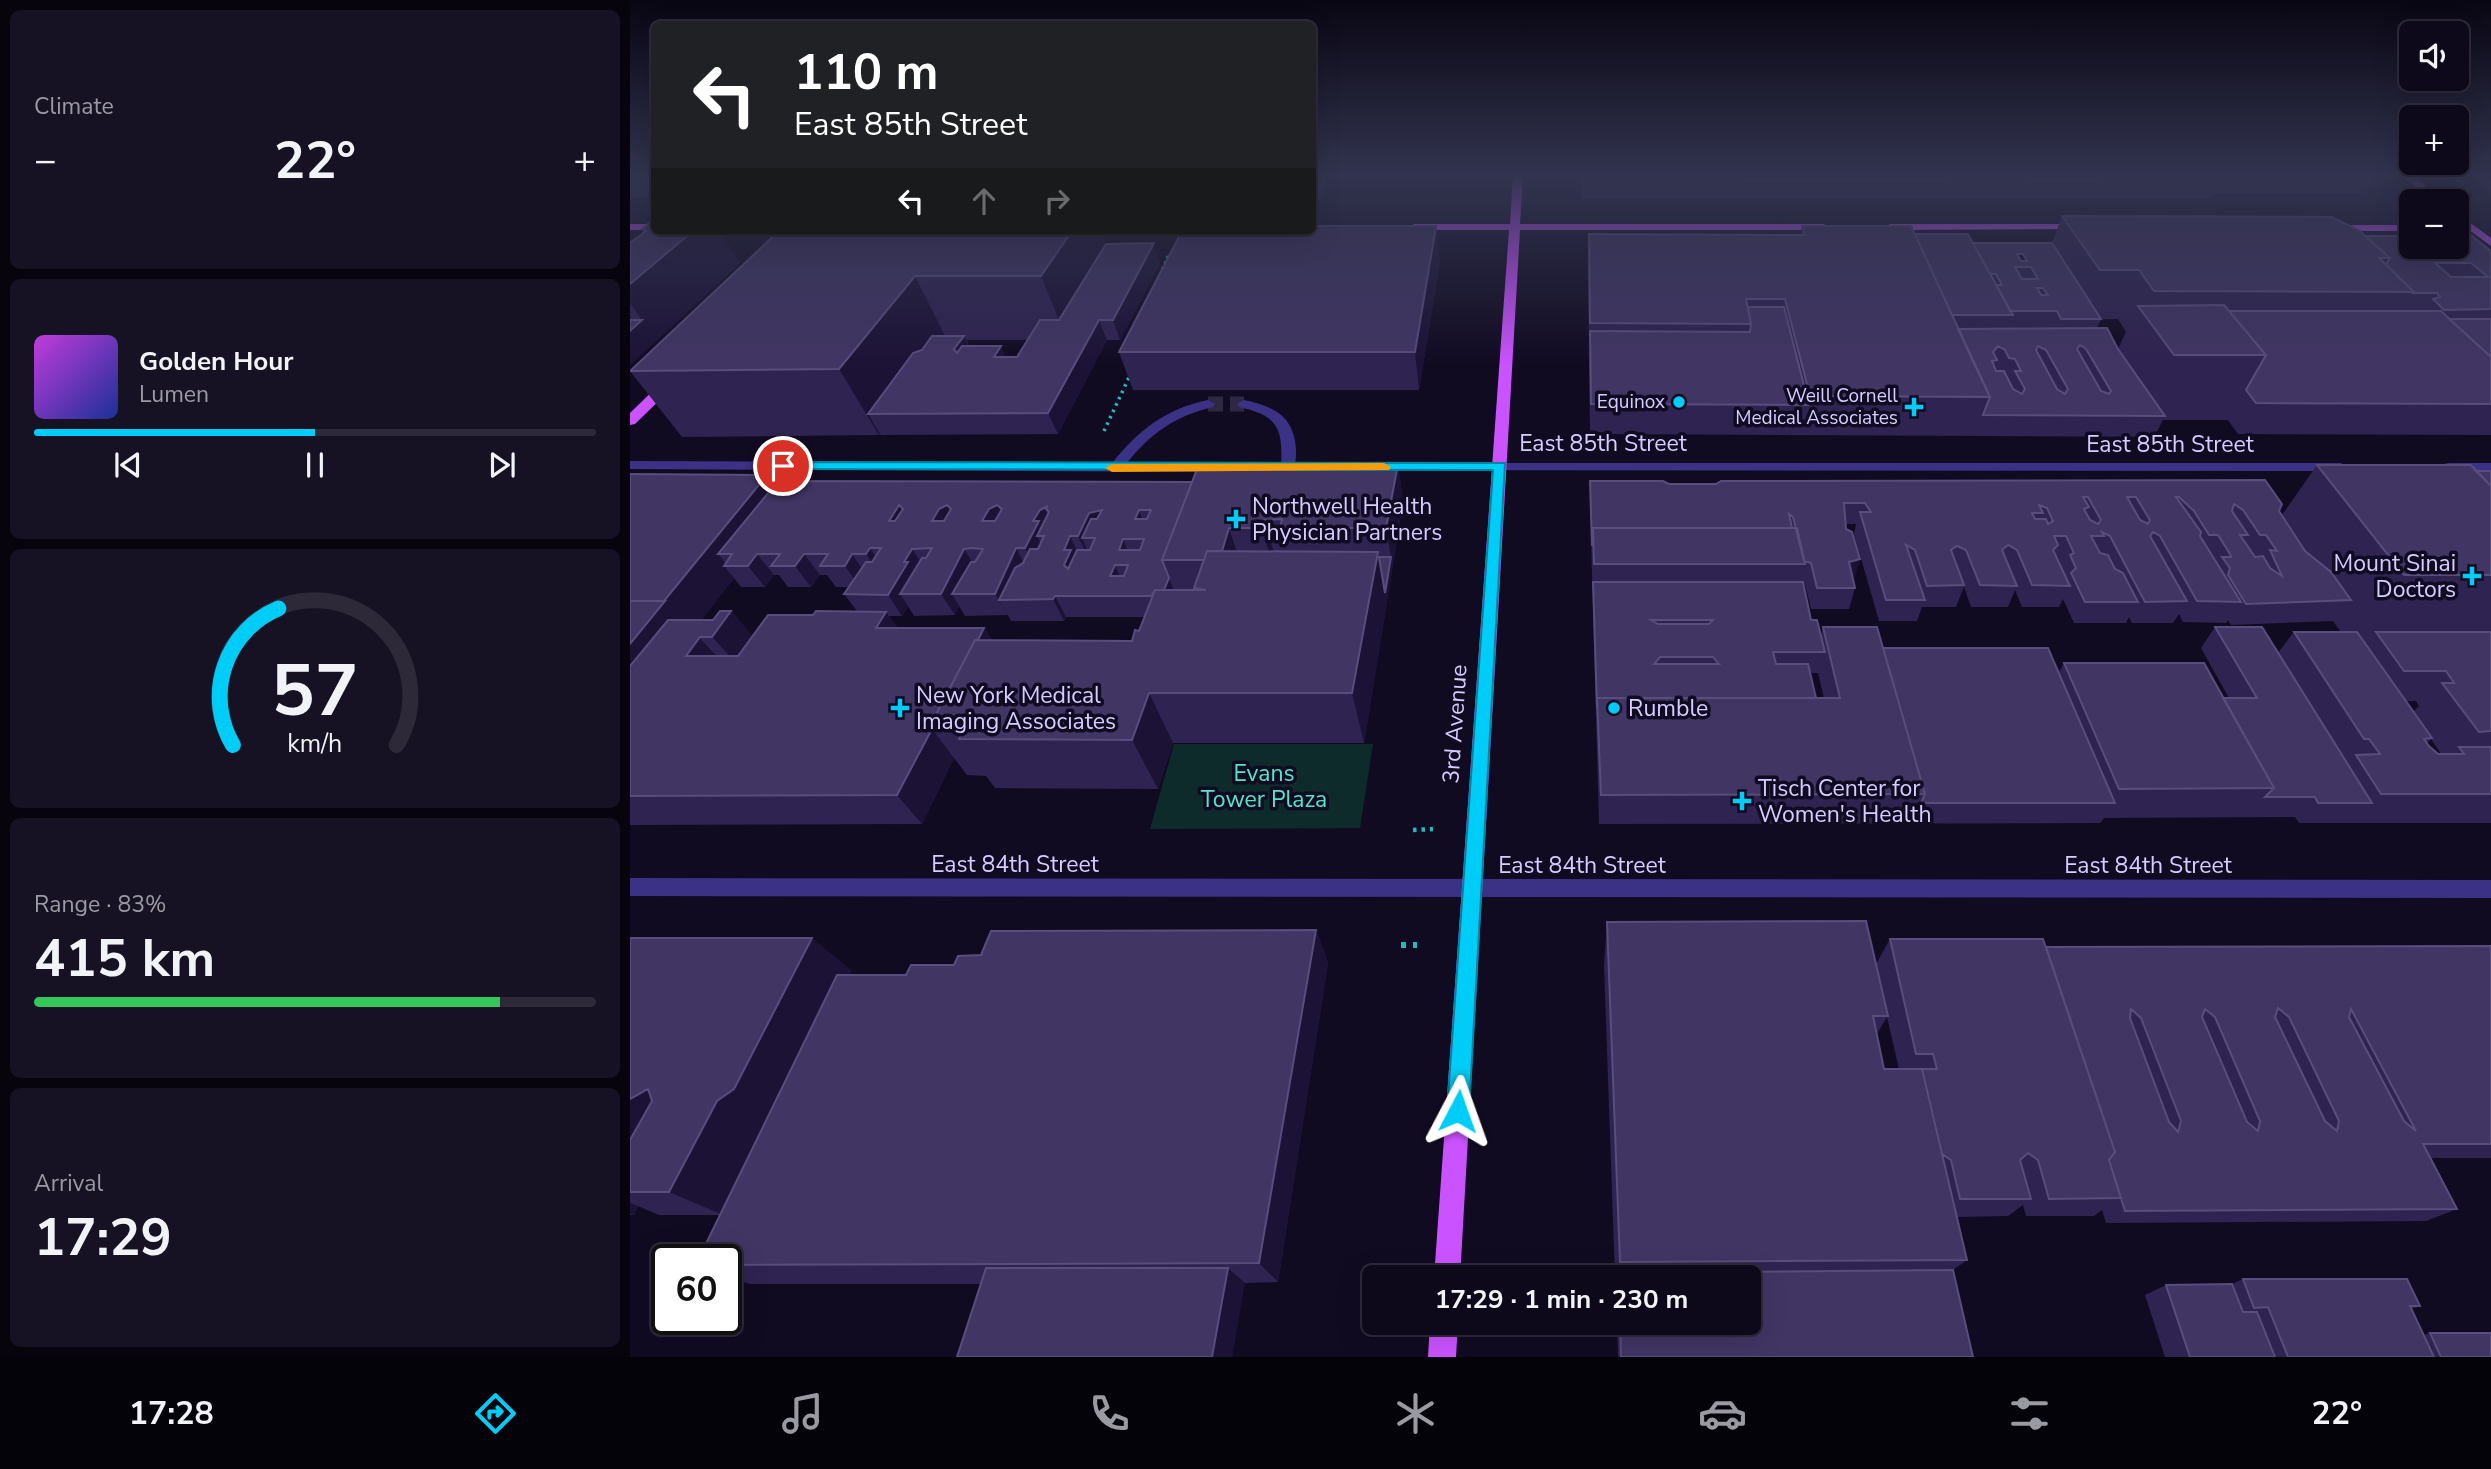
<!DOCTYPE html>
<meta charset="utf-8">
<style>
:root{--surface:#0d081a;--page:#161123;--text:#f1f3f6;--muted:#9a9aa2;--line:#2d2939;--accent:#00cdf7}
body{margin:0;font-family:"Nunito Sans",sans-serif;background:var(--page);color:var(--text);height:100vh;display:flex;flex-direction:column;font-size:26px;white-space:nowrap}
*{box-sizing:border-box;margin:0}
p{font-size:23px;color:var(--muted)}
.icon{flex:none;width:38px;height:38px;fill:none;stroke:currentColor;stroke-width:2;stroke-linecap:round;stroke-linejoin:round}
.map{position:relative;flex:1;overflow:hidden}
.side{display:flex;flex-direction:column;gap:10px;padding:10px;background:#07040e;width:630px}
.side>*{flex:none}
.top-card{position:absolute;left:21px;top:21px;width:665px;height:214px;border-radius:10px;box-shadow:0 7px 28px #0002,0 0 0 2px var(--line);background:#202124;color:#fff;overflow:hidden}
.tools{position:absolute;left:1769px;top:21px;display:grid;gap:14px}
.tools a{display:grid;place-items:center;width:70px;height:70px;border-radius:10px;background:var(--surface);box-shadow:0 7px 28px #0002,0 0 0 2px var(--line);font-size:35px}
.speed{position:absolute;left:21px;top:1244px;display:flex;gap:14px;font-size:35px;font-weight:700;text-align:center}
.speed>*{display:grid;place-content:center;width:91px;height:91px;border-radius:50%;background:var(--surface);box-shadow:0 7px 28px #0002,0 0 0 2px var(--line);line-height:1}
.speed .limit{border:4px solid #111;border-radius:10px;background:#fff;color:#111}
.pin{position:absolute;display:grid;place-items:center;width:60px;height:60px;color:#fff;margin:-30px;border:4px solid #fff;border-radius:50%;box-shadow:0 2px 7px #0007}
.me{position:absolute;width:77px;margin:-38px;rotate:4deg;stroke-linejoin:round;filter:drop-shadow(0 0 5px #0008)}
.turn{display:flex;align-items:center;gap:24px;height:147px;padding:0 28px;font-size:32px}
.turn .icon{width:91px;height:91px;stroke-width:2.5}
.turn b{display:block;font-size:49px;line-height:60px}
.lanes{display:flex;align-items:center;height:66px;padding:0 28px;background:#0003;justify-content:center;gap:35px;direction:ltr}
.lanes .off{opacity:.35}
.big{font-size:52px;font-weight:700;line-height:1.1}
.side .card{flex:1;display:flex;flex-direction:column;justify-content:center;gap:10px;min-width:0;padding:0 24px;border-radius:10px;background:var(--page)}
.side .dial{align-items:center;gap:0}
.dial svg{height:182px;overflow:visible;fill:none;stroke:var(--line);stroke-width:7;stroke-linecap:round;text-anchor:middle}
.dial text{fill:var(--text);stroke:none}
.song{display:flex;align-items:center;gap:21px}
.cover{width:84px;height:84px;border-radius:10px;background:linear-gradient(135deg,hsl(290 70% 55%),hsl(230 70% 35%))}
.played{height:7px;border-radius:4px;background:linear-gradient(90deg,var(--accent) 50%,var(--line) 50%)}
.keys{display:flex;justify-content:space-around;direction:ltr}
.heat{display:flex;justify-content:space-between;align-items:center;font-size:38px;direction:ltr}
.charge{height:10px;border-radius:5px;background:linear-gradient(90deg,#34c759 83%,var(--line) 0)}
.trip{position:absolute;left:732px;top:1265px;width:399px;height:70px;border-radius:10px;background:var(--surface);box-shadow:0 7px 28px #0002,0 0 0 2px var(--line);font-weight:700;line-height:70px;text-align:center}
.menu{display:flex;height:112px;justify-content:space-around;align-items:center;background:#05030a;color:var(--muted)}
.menu .icon{width:49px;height:49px}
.menu .on{color:var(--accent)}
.menu b{font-size:32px;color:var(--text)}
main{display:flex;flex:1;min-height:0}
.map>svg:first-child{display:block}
</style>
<main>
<section class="side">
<div class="card"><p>Climate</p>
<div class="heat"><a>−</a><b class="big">22°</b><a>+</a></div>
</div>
<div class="card">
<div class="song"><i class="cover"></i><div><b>Golden Hour</b><p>Lumen</p></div></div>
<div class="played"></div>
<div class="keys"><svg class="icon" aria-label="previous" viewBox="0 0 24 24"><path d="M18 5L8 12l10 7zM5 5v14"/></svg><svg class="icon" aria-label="pause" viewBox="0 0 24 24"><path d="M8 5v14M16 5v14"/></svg><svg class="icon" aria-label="next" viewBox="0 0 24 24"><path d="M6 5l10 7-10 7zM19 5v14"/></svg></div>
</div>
<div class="card dial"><svg viewBox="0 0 100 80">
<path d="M14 69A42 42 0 1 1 86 69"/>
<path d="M14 69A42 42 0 0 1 34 9" stroke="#00cdf7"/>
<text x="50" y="56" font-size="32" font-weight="700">57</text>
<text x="50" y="72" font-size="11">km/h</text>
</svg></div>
<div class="card"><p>Range · 83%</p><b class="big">415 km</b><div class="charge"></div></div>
<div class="card"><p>Arrival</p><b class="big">17:29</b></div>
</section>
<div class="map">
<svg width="1861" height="1357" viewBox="0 0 1861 1357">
<rect width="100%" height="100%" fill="#110b22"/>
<!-- green -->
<path fill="#0e2b2c" d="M544,744H743L730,828L520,829Z"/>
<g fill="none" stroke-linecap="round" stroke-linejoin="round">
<!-- minor-tunnel -->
<path stroke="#2e2843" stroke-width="15" stroke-dasharray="15 7" stroke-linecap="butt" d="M578,404H614"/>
<!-- path-far3 -->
<path stroke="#24b9bb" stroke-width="2.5" stroke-dasharray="2.5 3.5" stroke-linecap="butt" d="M534,272H531L539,253"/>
<!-- path-far2 -->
<path stroke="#24b9bb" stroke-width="3.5" stroke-dasharray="2.5 4.5" stroke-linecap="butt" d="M474,431L501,373"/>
<!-- path-far1 -->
<path stroke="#24b9bb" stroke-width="4.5" stroke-dasharray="3.5 5" stroke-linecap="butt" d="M783,830L803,829"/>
<!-- path -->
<path stroke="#24b9bb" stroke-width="6" stroke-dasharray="5 7" stroke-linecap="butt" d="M771,945H787"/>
<!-- minor -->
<path fill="#3b3285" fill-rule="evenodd" d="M578,400L585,404L583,407C545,416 521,433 497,463L596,465L598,468L591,472L0,469V461L482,463C509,430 535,409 578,400Z
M614,400C643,406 664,416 666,449C666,457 666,464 663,471L658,472L651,468C653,428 649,416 609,407L607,404Z
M745,463H1711L1718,467L1711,471L740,470L738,467Z
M1819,463H1861V471L1814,470V464Z
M0,878L1861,880V898L0,896Z"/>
<!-- major -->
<path fill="#cb53ff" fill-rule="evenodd" d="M883,175H893L890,224H1194L1199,227L1194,230H890L830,1278H804L879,230H784L779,227L784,224H880Z
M1771,175H1782L1814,201H1803Z
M1827,213L1861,238V246L1827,221Z
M0,224H24V230H0Z
M1453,224L1458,227L1457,229L1260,230L1255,227L1260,224Z
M1782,225V231H1701L1696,228L1701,225Z
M39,379L46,383L44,386L5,424L0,425V413L34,380Z
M800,1323H828L826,1357H798Z"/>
</g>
<!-- wall -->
<path fill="#2f2351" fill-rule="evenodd" d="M0,175H24V198H0Z
M682,175H700L692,199H682Z
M951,175H1745L1735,193H1584L1581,199H951Z
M1840,175H1861V190Z
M1432,216L1735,236L1861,251V435L1608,434L1598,420H1533L1524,437L960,434L958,270L959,234L1170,235L1172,226L1285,234L1343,243H1422ZM1387,254H1393L1397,261H1391ZM1471,319H1488L1496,332L1488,349L1467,328Z
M12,229L110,263L0,365V239L2,242L14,232Z
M149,231H472L476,244L530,263L490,340H477L428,434L251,435L250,434L249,435L52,437L0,371ZM337,340H397L387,357H376L339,346Z
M810,262L789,390H503L489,352Z
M768,464L773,503L734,743H543L528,789L365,788L356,776L337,775L324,758L292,824L0,825V474L137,475L144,484L562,482ZM144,575H149L158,587H181L190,575H197L206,587H219L214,594L227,611L183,615L122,636L101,611L83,620H71L104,578L111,587H135ZM278,606L284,616L325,615L329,606L335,616L378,615L381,621H434L436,617H514L509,631L502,641L362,640L354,628H268L259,616H272Z
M1687,465L1861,471V823H1669L1665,817L1474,818L1470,823L969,824L960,502V481L1039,484L1635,480L1652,515ZM1215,524H1226L1224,534L1249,621H1287L1292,607H1326L1334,587L1341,607H1378L1385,590L1392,607H1429L1433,599L1444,623H1496L1499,617L1502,623H1543L1549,614L1553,622L1596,623L1598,620L1601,625L1703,621L1711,632H1664L1648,653L1585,627L1571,648L1599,698H1593L1434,663L1429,672L1253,648L1193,627L1191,636L1181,620L1173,583L1175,584L1181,609H1219L1225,588ZM1180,673H1188L1194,698H1186ZM1776,701H1786L1789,706L1783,712ZM1801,739L1811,754H1808L1799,746L1797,743Z
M977,922L1246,964L1260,939L1416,947L1861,946V1158H1800L1827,1209L1796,1221L1476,1223L1472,1210L1464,1216H1396L1393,1205L1378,1216L1327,1217L1337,1260L1323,1270L1343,1357H988L987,1323H1118V1278H985L974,965ZM1257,1017L1269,1069H1254L1247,1034Z
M686,930L698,963L648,1282L614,1283L602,1357H327L351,1284H120L96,1276V1260L90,1215H29L8,1206L4,1215H0V938L221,970L219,975H276L324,965L351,955Z
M1613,1279L1790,1306L1781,1309L1793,1335L1800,1333L1861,1357H1535L1515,1295L1536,1285L1602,1284Z"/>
<!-- shaded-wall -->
<path fill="#1c1236" d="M695,175H700L692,199L691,189Z
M806,226L810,262L789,390L785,352Z
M63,231H90L110,263L0,365V331L12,320L0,303V278Z
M442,231H472L483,263L437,340L411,276Z
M524,243L530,263L490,340L483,320Z
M285,276L317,340L238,414L250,434L249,435L209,369Z
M469,320L477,340L428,434L418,413Z
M334,336L344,356L335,370L324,349Z
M371,346L380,367L364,357Z
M768,464L773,503L734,743L722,693L748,552L755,593L761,557L756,528Z
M137,475L160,505L102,554H88L98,566H94L104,578L63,631L98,668L0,733V644L27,609Z
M269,505L283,526L259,521Z
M317,505L330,526L302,521L309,509Z
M367,505L379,526L352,521L359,509Z
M418,506L419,512L415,508L425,528L414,536H407L415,552L406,569L395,548L403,521L410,510Z
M472,510L465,538H452L459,554L458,557L448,536L459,513Z
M509,510L517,531L514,541L505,519Z
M634,520L646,559L643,567L632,528Z
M599,528L612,567L589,560Z
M440,536L450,557L445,586L434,565V550Z
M493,539L502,561L489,550Z
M240,548L254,570L251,575L236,554Z
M386,548L397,569L369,600L378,616L365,594Z
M282,549L296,570L270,594L278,606L272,616L258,595L274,562Z
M334,549L347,570L322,594L329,606L325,615L311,594Z
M127,554L144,575L135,587L118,566Z
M174,554L190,575L181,587L165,566Z
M222,554L237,576L230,587L215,566Z
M1230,559L1224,580L1219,562Z
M485,565L494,587L490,597L480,576Z
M539,578L547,599L532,596Z
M425,596L436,617L434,621L423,599Z
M101,611L128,642L110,667L82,637Z
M256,612L278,642L246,628Z
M354,628L373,658L335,726H303Z
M519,693L543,743L528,789L502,740Z
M302,729L324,758L292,824L267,795Z
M686,930L698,963L648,1282L629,1263Z
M182,938L221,970L152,1116L93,1215L39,1192L87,1101Z
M18,1089L50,1128L0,1192V1099Z
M0,1203L8,1206L4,1215L0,1214Z
M598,1268L615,1283L602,1357H582Z"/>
<!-- building -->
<path fill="#413564" stroke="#584d7c" stroke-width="2" fill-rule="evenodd" d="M0,175H10L13,179H0Z
M682,175H695L691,189H682Z
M1115,175H1311L1314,180H1115Z
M1403,175H1462L1466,180H1401Z
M1432,216L1702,217L1730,231L1760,258H1749L1784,292L1524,291L1509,270H1470Z
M24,219V231H63L0,284V243L16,231L12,229Z
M682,226H806L785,352H489L552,231H682Z
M1172,226H1281L1360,397L1180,396L1155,299H1116L1121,324L960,323L959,234L1175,235Z
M149,231H442L411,276H285L209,369L0,371Z
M1285,234H1338L1383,315H1322Z
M1735,236H1782V247H1827V236H1842L1861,251V309L1814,310L1803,299L1810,297L1807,293H1783L1784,292L1756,265L1760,258ZM1805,263H1841L1858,277H1821Z
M524,243L483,320H469L418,413L238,414L283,353L292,350L302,336H334L324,349L327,353L332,346H371L364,357H387L410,320H429L476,244Z
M1343,243H1422L1471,319H1431L1427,311H1380L1366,285H1372L1366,274H1360ZM1387,254H1393L1397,261H1391ZM1385,267H1401L1408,279H1392ZM1407,288H1413L1418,295H1411Z
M1594,305L1636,355H1544L1508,306Z
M1118,307H1154L1179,405L961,404L960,331L1120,332L1121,324Z
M1599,311H1811L1861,357V404L1626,403L1616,390L1636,355Z
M1819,319H1861V357Z
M0,320H12L0,331Z
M1477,328L1488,349L1535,416L1353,415L1360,397L1328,329ZM1450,345L1456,349L1481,391L1479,394L1471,391L1447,349ZM1368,346L1375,350L1379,358L1385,359L1391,371H1385L1395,389L1392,394L1383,389L1374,371H1366L1362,361L1367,360L1363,352ZM1408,346L1416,350L1438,389L1435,394L1427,389L1406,350Z
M569,464H768L756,528H650L652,519L634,520L632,528H599L592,551H577L574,560H532Z
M1687,465H1841L1861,486V575H1774Z
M1846,471H1861V486Z
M0,474L137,475L34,601H0Z
M1635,480L1652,504L1649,511L1675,551L1701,572L1721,600L1616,604L1598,575L1600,568L1592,557H1601L1600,554L1588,535H1579L1564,511L1549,497H1546L1571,532L1570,536L1611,602L1567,601L1530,536L1523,532L1520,536L1557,601L1515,602L1480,536L1472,532L1474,536H1461L1470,553L1478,555L1485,569L1493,573L1508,602H1455L1441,573L1446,568L1440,555L1444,553L1436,536H1424L1428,545L1423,550L1440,586L1402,585L1387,550L1378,545L1372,550L1387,586L1350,585L1336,550L1327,546L1321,550L1334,585L1297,586L1285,550L1276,545L1295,600H1256L1230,512H1241L1235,503H1214L1216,529L1222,532L1230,559L1219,562L1225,588H1187L1181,563L1174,561L1163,517L1159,514L1162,528H963L962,546L960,481H1033L1039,484H1086L1091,481ZM1453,497H1458L1471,520L1468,524L1460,520L1454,509L1459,507ZM1497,497H1506L1520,520L1518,524L1510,520ZM1604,504L1613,510L1630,535H1636L1647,551L1640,550L1652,576L1640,568L1633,556L1625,557L1610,535H1618L1602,511ZM1409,505L1417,508L1423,521L1418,524L1416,519H1405L1402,513H1413Z
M148,481L562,482L532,560L539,578L534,590H525L522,596H425L423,599L369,600L385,568L393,563L400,549H408L414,536H407L419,512L415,508L418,506L410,510L403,521H409L395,548H386L365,594H322L341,562H345L353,549L342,548L334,549L311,594H270L292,558H296L302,548L282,549L274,562H278L258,595L214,594L236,562H242L251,548H240L236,554H222L215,566H190L198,554H174L165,566H141L150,554H127L118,566H94L102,554H88ZM269,505L273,509L265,521H259ZM317,505L321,509L314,521H302L309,509ZM367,505L372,509L365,521H352L359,509ZM472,510L467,519H461L452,538H465L460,550H447L438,569L434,565L441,550H434L440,536H448L459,513ZM509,510H521L517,519H505ZM493,539H514L510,550H489ZM485,565H498L494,576H480Z
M963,528H1167L1175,564H964Z
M577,551L748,552L722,693H519L502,740L329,739L335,726H300L345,640L502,641L505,630L509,631L525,590H576L564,588Z
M749,557H761L755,593Z
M963,582H1173L1181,620H1187L1195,652H1143L1146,664H1178L1186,698H967V707ZM1021,620H1083L1079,624H1028ZM1030,657H1083L1089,664H1024Z
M0,601H35L0,644Z
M90,611H101L82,637H70L56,656H108L138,615H183L186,611L256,612L246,628H354L348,640H345L300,726L302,729L267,795L0,796V666L38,620H83Z
M1193,627H1247L1295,794L971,795L967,698H1210Z
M1585,627H1632L1742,803H1688L1685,797H1635L1644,788L1593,698H1627Z
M1664,632H1727L1802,738L1794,739L1799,746L1808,754H1834L1829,747H1861V794H1751L1726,755L1750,754L1739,739H1734Z
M1746,632H1861V731L1849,732L1812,683H1824L1816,671H1774Z
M1253,648H1418L1485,803H1291L1295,794Z
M1434,663H1574L1644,788L1489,789Z
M1236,921L1258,1016H1243L1254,1069H1292L1337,1260L990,1262L977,922Z
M686,930L629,1263L96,1265V1260H68L207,975H276L281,965H324L328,956L351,955L361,931Z
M0,938H182L104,1089L87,1101L39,1192H0V1140L22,1101L18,1089L0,1099Z
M1260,939H1413L1485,1152L1479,1160L1491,1198L1419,1199L1408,1160L1398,1153L1390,1160L1401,1199H1330L1321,1160L1312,1154L1292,1069H1307L1303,1054H1286Z
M1861,946V1144H1793L1827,1209L1495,1211L1479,1160L1485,1152L1416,947ZM1648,1008L1659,1017L1709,1121L1707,1131L1695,1121L1645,1017ZM1501,1009L1511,1018L1551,1121L1548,1132L1539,1122L1500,1018ZM1575,1009L1585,1017L1630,1121L1628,1131L1617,1122L1572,1017ZM1721,1009L1786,1131L1774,1121L1719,1017Z
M356,1268H598L582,1357H327Z
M1323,1270L1343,1357H991L990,1323H1118V1278H988V1273Z
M1613,1279H1777L1790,1306H1780L1804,1357H1658L1638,1307L1624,1308Z
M1602,1284L1613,1312H1627L1645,1357H1560L1536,1285Z
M1800,1333H1861V1357H1811Z"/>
<!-- sky -->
<linearGradient id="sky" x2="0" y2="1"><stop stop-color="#090613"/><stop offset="0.48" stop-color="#32344f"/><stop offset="1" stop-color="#32344f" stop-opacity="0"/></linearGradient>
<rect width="1861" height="365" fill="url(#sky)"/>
<!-- route -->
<path fill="#00cdf7" stroke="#0085a1" stroke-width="2" d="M153,462L875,463L839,1111L835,1118L828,1122L820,1118L817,1111L863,470L149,469V463Z"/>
<!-- slow -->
<path fill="#f59e0b" d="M754,463L761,467L759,470L482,472L475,468L482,464Z"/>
<!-- markers -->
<g fill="#00cdf7" stroke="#110b22" stroke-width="2.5">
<circle cx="1049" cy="402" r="7"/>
<path d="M1280.5 396.5h7v7h7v7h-7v7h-7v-7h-7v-7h7z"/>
<path d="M602.5 508.5h7v7h7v7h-7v7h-7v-7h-7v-7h7z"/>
<path d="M1838.5 565.5h7v7h7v7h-7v7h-7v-7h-7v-7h7z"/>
<path d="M266.5 697.5h7v7h7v7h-7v7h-7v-7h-7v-7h7z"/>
<circle cx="984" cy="708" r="7"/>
<path d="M1108.5 790.5h7v7h7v7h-7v7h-7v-7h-7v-7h7z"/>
</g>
<g text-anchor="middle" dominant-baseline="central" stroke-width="7" stroke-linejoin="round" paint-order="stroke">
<!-- far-poi labels -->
<g font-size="19" fill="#d5ccff" stroke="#110b22" text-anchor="end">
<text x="1268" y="396">Weill Cornell<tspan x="1268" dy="22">Medical Associates</tspan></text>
<text x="1035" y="402">Equinox</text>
</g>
<!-- street labels -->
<g font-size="23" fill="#d5ccff" stroke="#110b22">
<text x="973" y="443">East 85th Street</text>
<text x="1540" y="444">East 85th Street</text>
<text transform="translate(825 724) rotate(-86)">3rd Avenue</text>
<text x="385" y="864">East 84th Street</text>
<text x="952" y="865">East 84th Street</text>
<text x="1518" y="865">East 84th Street</text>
</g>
<!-- poi labels -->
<g font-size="23" fill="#d5ccff" stroke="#110b22" text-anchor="start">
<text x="622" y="506">Northwell Health<tspan x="622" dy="26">Physician Partners</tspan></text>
<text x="1826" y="563" text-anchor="end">Mount Sinai<tspan x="1826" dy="26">Doctors</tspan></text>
<text x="286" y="695">New York Medical<tspan x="286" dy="26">Imaging Associates</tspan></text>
<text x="998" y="708">Rumble</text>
<text x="1128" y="788">Tisch Center for<tspan x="1128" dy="26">Women's Health</tspan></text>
</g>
<!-- park labels -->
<g font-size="23" fill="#4fe8cd" stroke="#110b22">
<text x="634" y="773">Evans<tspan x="634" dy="26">Tower Plaza</tspan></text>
</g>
</g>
</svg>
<div class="tools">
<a><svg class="icon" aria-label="sound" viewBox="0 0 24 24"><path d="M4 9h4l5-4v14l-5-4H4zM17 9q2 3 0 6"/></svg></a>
<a>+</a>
<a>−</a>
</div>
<div class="speed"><div class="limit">60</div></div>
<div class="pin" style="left:153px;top:466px;background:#d93025"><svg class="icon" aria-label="arrive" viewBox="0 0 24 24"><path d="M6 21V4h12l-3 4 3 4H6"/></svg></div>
<svg class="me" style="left:828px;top:1111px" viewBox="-20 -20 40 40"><path d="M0-17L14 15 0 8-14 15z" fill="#00cdf7" stroke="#fff" stroke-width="4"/></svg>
<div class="trip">17:29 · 1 min · 230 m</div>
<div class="top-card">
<div class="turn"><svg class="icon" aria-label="left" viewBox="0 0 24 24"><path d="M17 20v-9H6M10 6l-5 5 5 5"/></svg><div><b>110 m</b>East 85th Street</div></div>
<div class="lanes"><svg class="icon" aria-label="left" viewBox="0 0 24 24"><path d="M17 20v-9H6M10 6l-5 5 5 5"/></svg><svg class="icon off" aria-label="ahead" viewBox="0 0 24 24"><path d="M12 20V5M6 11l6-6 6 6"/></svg><svg class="icon off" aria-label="right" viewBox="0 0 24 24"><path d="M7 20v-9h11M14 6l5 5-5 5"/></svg></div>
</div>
</div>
</main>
<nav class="menu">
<b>17:28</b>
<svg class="icon on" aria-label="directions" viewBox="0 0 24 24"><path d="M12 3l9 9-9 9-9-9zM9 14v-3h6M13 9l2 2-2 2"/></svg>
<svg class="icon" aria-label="music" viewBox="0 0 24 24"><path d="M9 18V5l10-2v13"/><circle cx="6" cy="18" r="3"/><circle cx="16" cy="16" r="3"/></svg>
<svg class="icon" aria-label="phone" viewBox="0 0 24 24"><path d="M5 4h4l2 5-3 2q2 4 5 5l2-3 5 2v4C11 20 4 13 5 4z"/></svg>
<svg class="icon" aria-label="climate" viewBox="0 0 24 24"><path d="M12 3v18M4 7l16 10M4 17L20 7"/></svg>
<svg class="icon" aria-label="car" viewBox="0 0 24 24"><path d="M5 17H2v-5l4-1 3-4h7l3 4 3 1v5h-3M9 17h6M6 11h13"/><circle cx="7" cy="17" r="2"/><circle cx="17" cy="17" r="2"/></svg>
<svg class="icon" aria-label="filters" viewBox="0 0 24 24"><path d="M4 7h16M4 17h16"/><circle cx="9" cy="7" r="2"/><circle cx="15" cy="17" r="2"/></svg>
<b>22°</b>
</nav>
